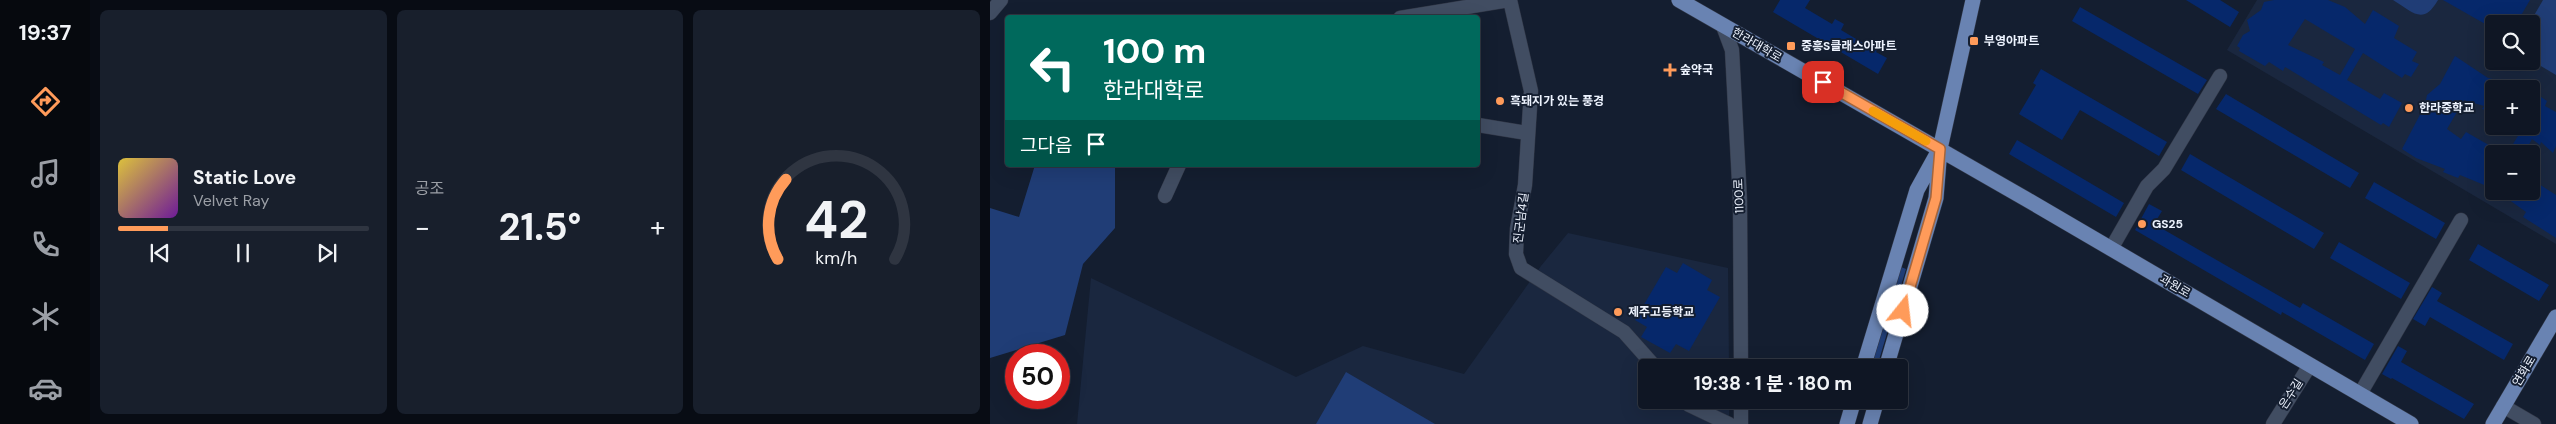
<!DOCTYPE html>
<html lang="ko">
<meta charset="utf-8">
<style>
:root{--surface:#0f1624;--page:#181f2c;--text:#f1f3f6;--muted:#9b9fa6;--line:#2f3541;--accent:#ff9b5a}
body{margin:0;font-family:"DM Sans","Noto Sans KR",sans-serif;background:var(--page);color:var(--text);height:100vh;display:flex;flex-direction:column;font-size:19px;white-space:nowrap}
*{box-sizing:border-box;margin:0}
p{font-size:16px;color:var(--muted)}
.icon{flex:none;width:28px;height:28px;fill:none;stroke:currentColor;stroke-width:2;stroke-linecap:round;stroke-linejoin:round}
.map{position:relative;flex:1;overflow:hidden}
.details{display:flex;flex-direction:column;gap:10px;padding:10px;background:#080c14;width:900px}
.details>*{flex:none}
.banner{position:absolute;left:15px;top:15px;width:475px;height:152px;border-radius:5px;box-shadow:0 5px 20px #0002,0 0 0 1px var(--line);background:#00695c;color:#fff;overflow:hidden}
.fabs{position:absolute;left:1495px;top:15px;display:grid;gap:10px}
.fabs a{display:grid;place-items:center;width:55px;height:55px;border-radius:5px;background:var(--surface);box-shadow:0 5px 20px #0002,0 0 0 1px var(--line);font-size:25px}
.speed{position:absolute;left:15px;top:344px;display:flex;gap:10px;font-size:25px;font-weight:700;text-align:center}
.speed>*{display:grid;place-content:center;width:65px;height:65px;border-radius:50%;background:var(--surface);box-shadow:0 5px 20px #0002,0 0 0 1px var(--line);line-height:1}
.speed .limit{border:8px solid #d22;background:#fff;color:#111}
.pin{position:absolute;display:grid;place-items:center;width:42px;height:42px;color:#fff;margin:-21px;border-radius:10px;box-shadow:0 2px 8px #0006}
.me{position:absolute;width:55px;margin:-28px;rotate:16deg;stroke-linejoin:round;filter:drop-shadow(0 0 4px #0008)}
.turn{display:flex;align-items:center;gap:18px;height:105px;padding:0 15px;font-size:22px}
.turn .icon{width:65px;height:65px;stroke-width:2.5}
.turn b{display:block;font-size:35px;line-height:42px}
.then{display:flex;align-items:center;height:48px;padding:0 15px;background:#0003;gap:10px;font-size:19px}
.big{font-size:38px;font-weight:700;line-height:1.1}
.details .card{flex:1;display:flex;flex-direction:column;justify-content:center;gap:8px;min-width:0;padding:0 18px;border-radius:8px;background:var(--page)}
.details .dial{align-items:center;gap:0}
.dial svg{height:130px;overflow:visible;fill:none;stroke:var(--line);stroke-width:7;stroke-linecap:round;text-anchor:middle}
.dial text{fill:var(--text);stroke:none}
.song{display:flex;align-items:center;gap:15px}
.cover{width:60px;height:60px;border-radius:8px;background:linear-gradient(135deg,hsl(50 70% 55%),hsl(280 70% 35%))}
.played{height:5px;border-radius:2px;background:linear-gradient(90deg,var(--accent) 20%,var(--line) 20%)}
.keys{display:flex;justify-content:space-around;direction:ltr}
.heat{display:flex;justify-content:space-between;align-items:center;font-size:28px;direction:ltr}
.details .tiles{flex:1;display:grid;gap:10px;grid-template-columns:repeat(3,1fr)}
.trip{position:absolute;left:648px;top:359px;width:270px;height:50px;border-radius:5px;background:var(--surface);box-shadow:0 5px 20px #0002,0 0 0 1px var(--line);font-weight:700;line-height:50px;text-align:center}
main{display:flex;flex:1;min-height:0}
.tabs{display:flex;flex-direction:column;width:90px;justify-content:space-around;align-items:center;background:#06090e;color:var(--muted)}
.tabs .icon{width:35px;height:35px}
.tabs .on{color:var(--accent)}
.tabs b{font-size:22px;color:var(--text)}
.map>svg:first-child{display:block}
</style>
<main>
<nav class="tabs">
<b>19:37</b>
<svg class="icon on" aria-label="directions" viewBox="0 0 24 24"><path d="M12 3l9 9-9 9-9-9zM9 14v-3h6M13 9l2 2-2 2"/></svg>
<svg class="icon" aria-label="music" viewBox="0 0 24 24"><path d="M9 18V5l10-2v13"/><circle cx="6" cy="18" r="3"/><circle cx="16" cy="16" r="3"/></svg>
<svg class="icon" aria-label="phone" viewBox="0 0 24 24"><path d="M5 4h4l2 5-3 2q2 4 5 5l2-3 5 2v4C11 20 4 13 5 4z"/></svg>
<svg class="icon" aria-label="climate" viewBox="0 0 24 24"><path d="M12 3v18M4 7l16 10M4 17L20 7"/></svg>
<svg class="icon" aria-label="car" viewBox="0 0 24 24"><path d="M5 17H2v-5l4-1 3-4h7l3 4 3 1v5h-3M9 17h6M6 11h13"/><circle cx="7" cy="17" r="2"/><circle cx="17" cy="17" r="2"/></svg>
</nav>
<section class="details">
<div class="tiles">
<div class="card">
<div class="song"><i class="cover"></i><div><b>Static Love</b><p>Velvet Ray</p></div></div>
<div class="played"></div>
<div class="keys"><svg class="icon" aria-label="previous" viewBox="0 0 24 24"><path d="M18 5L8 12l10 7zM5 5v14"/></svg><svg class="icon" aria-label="pause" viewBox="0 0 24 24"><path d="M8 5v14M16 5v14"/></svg><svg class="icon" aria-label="next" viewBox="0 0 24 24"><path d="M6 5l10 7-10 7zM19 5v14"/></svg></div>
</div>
<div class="card"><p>공조</p>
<div class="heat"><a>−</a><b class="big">21.5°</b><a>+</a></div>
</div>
<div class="card dial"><svg viewBox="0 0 100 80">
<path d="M14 69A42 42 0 1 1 86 69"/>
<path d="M14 69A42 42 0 0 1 19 20" stroke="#ff9b5a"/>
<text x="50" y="56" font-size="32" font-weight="700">42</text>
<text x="50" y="72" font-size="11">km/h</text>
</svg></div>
</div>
</section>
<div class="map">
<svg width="1566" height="424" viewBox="0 0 1566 424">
<rect width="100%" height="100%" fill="#141e30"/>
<!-- built -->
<path fill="#1a273f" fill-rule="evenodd" d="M1267,0H1566V244L1237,50ZM1504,24H1541V61H1504ZM1504,89H1541V126H1504ZM1504,154H1541V191H1504Z
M578,233L738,268L739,367L656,368V400H739V424H87L101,278L306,377L373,346L474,374L551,266Z"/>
<!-- green -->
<path fill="#203d76" d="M1403,0H1448C1433,26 1423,12 1403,0Z
M1553,0H1566V75L1541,60V24H1539Z
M45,165H125V228L93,264L75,335L0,358V208L29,217Z
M911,267L916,269L887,367L881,368Z
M356,372L445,424H326Z"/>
<!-- building -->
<path fill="#06286b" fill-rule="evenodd" d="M790,0H820L815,8L842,24L845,19L854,24L851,30L878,46L881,40L890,45L886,52L897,58L888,74L783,12Z
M1196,0H1230L1249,12L1240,27Z
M1284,0H1338L1355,7L1375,24L1383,10L1409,26L1404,38L1427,52L1422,61L1429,64L1421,77L1415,74L1412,78L1373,53L1357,80L1390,99L1394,93L1412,103L1399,127L1393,123L1391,125L1295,67L1293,71L1279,62L1275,66L1249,51L1250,48L1247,46L1253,35L1260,31L1257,20L1271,10L1274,2ZM1315,19L1365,49L1350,75L1332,65L1334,62L1298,45Z
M1453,0H1540L1526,24H1504V29Z
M1090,7L1217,80L1208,94L1082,21Z
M1465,56L1498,78L1530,85L1529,89H1504V113L1492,109L1494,106L1474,100L1457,129L1471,139L1476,132L1504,148V189L1470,175L1468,178L1453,172L1455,169L1426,158L1412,149L1435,105L1437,95L1450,84Z
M1051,69L1177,142L1169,156L1090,110L1072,140L1029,114L1046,85L1043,83Z
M1541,90L1557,101L1555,106L1566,112V146L1563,153L1551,142L1550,145L1542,139L1534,154H1517L1534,126H1541Z
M1236,94L1369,173L1360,188L1226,109Z
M1027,140L1134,203L1126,217L1019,154Z
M1200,154L1334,233L1324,249L1191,170Z
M1541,179L1566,195V238L1533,217L1536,212L1507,191H1541Z
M1384,182L1455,223L1446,239L1375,198Z
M1159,204L1172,211L1164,224L1310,308L1313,303L1384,344L1375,360L1292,312L1291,315L1145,230Z
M1349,242L1420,283L1411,299L1340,258Z
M1488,244L1559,285L1549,301L1479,260Z
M693,263L722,280L717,290L730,297L699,351L686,344L680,353L651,337L657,327L645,320L676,267L687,273Z
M1442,287L1452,293L1447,301L1523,344L1514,360L1440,317L1435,326L1423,319Z
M1408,346L1417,351L1411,362L1484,404L1474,419L1402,378L1401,379L1392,374Z"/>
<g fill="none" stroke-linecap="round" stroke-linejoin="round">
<defs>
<path id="minor" d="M520,0L541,91L535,185L527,229L526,254L531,268L634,332L666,368
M0,13L11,0
M410,18L519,0
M733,26L742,50L750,201L751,368
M488,125L537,133
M175,196L189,165
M1121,249L1157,186L1174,169L1230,76
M1370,394L1471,220
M694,400L699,405L739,424
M751,400V424
M1513,406L1544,424
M1283,424L1320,365"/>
<path id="major" d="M689,0L1036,199L1421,424
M873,368L927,190L948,152
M896,368L946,198L950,149L983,0
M857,424L864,400
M880,424L887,400
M1503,424L1566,317"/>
</defs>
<!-- minor casing -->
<use href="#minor" stroke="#313746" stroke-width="15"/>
<!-- major casing -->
<use href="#major" stroke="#313746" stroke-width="16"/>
<!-- minor -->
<use href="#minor" stroke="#414d62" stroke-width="14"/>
<!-- major -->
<use href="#major" stroke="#6983b2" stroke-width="15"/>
</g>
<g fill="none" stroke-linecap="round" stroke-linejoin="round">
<defs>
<path id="route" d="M833,82L950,149L946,198L913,311"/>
</defs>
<!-- route casing -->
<use href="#route" stroke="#a6653a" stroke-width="12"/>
<!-- route -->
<use href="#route" stroke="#ff9b5a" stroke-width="9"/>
<!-- slow -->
<path stroke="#f59e0b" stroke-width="9" d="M883,111L936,141"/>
</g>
<!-- markers -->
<g fill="#ff9b5a" stroke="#141e30" stroke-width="2">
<rect x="979" y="36" width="10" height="10" rx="2.5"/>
<rect x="796" y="41" width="10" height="10" rx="2.5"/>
<path d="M677.5 62.5h5v5h5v5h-5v5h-5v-5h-5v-5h5z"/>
<circle cx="510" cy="101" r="5"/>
<circle cx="1419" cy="108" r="5"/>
<circle cx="1152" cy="224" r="5"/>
<circle cx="628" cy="312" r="5"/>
</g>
<g text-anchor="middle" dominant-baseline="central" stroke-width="4" stroke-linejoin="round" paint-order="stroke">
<!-- poi labels -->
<g font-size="12" font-weight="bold" fill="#edf3fe" stroke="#141e30" text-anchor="start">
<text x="994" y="41">부영아파트</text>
<text x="811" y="46">중흥S클래스아파트</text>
<text x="690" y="70">숲약국</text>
<text x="520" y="101">흑돼지가 있는 풍경</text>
<text x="1429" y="108">한라중학교</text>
<text x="1162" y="224">GS25</text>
<text x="638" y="312">제주고등학교</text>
</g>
<!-- street labels -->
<g font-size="12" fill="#edf3fe" stroke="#141e30">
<text transform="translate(767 45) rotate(30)">한라대학로</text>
<text transform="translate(749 196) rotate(-92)">1100로</text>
<text transform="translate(531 218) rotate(-83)">진군남4길</text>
<text transform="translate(1185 286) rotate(30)">과원로</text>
<text transform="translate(1534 371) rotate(-59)">연화로</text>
<text transform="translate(1301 394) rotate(-57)">은수길</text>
</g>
</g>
</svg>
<div class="fabs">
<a><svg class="icon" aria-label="search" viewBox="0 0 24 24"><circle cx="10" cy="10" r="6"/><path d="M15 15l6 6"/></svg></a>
<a>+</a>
<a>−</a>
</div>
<div class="speed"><div class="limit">50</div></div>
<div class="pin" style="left:833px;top:82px;background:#d93025"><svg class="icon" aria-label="arrive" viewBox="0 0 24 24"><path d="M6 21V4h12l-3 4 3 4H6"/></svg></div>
<svg class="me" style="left:913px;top:311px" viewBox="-20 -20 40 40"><circle r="19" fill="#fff"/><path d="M0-13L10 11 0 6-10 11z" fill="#ff9b5a"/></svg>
<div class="trip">19:38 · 1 분 · 180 m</div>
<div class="banner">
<div class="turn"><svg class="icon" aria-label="left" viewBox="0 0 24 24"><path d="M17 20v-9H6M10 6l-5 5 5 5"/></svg><div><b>100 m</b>한라대학로</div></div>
<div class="then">그다음<svg class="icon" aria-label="arrive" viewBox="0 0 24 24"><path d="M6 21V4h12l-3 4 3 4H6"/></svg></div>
</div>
</div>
</main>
